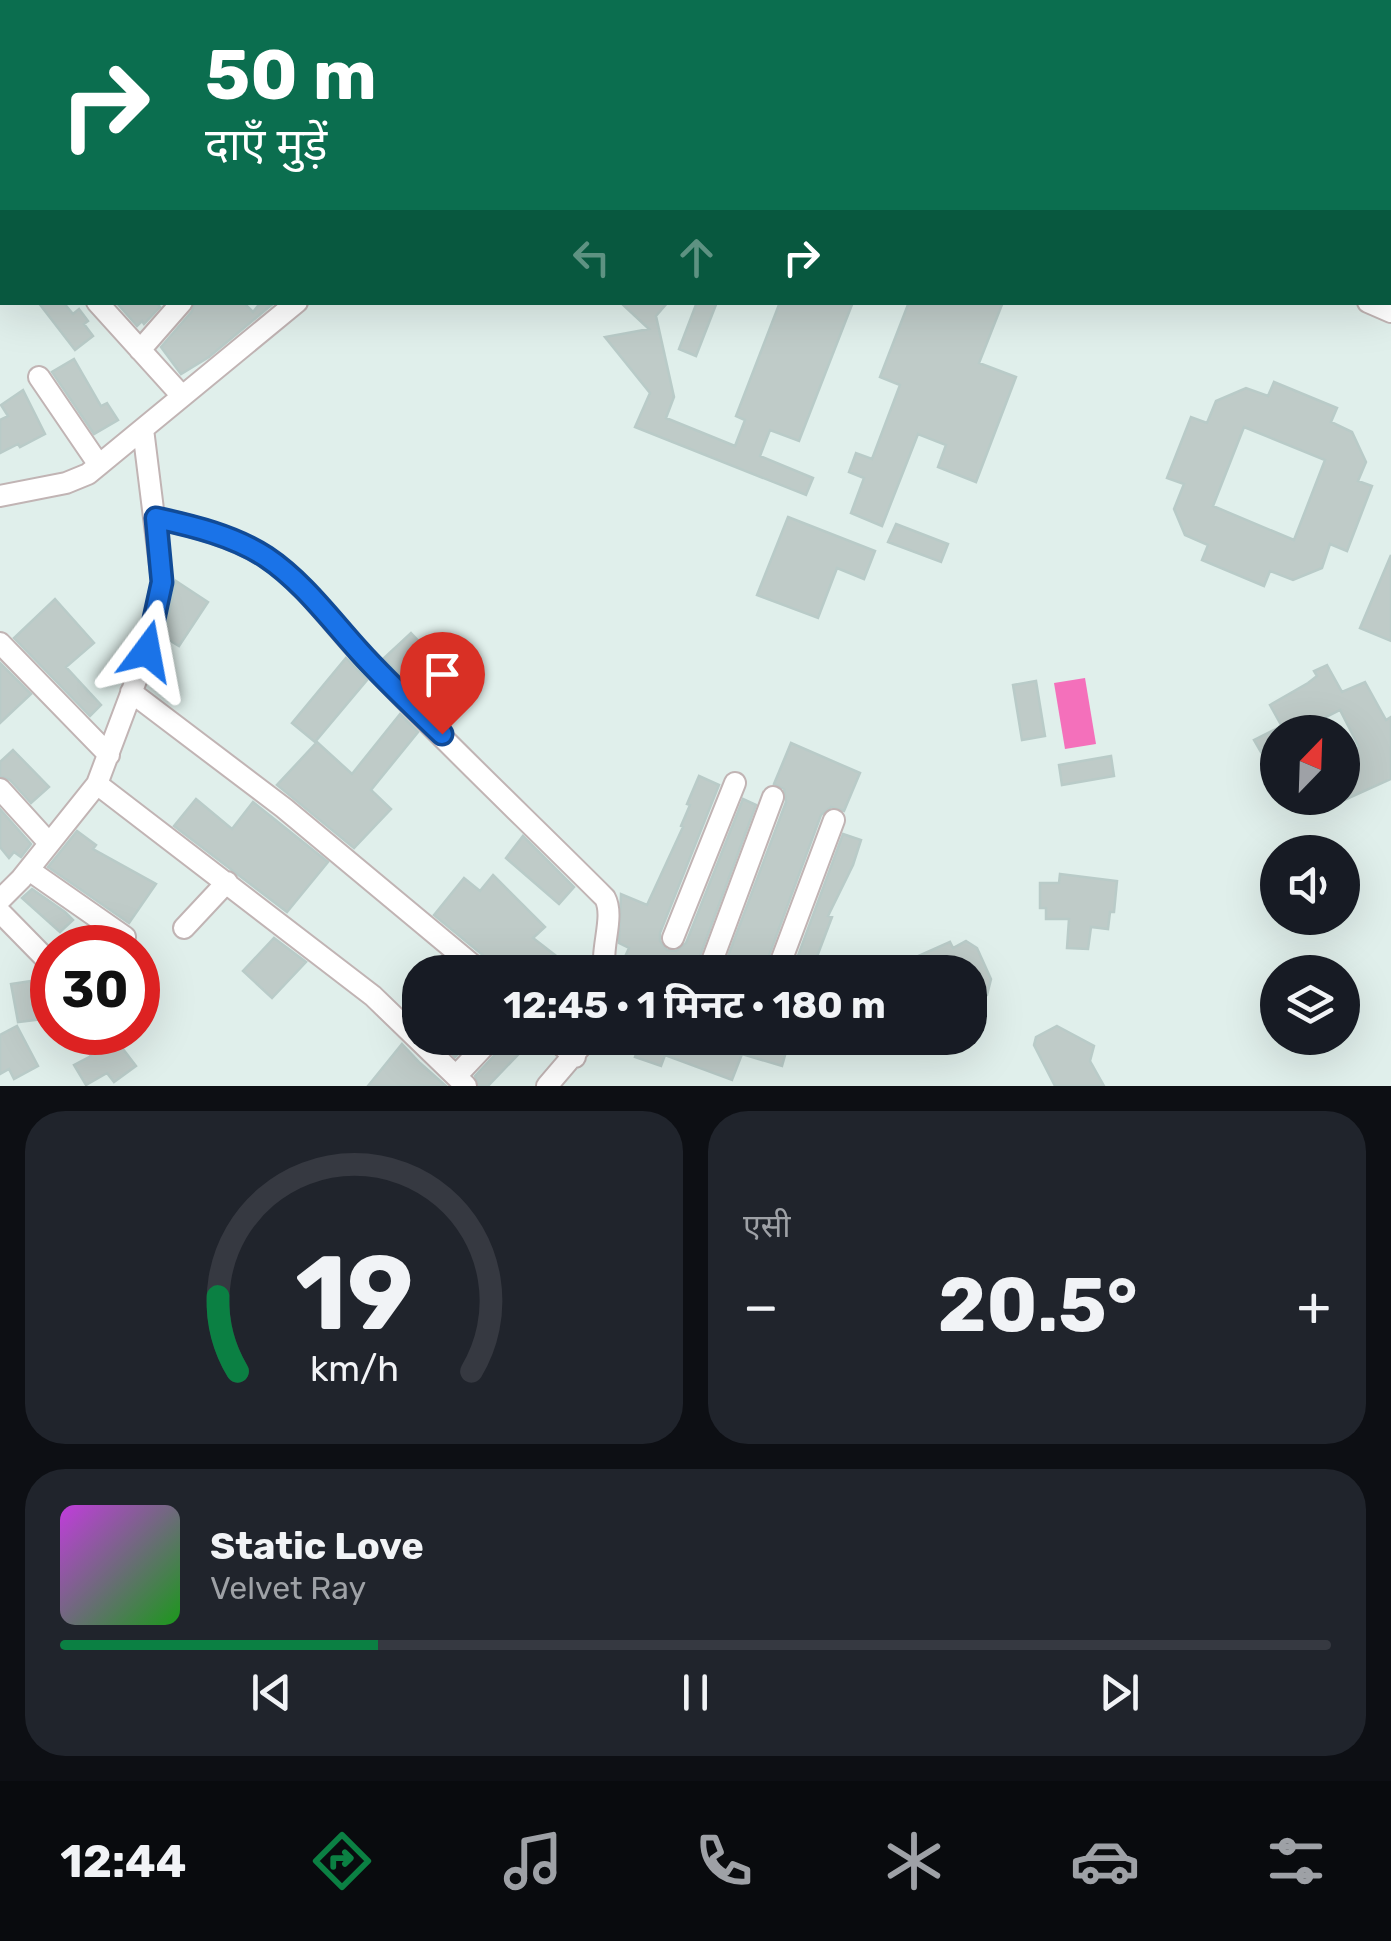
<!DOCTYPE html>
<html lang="hi">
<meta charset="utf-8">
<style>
:root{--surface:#171b24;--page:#20242c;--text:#f1f3f6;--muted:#9ea1a6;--line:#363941;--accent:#0b8043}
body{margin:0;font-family:Rubik,"Noto Sans Devanagari",sans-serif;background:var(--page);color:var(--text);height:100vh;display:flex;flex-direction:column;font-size:38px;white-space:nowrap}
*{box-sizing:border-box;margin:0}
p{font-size:32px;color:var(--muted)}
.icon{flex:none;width:55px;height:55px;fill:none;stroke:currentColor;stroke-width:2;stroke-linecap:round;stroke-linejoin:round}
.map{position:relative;height:1086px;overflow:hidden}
.details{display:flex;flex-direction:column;gap:25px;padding:25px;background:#0d0f14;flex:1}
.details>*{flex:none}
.guide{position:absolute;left:0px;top:0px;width:1392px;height:305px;box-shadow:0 10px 40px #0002;background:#0b6e4f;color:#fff;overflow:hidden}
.needle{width:65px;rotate:23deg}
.buttons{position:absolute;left:1260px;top:715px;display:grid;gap:20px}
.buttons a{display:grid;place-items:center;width:100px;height:100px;border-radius:50%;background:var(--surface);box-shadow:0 10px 40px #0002;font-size:50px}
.speed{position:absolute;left:30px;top:925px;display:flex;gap:20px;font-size:50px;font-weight:700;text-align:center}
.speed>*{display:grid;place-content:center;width:130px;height:130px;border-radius:50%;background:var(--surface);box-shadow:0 10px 40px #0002;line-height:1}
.speed .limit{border:15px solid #d22;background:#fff;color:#111}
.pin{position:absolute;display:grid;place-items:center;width:85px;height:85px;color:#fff;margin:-102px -42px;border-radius:50% 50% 50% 0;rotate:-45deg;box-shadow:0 0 10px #0007}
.pin .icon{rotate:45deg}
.me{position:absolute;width:110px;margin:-55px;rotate:13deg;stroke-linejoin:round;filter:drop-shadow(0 0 8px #0008)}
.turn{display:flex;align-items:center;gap:35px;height:210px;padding:0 40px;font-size:45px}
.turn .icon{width:130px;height:130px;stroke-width:2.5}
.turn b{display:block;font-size:70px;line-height:85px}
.lanes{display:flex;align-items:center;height:95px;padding:0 40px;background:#0003;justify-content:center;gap:50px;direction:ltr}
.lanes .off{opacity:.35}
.big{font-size:75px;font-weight:700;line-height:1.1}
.details .tile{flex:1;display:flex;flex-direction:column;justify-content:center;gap:15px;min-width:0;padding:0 35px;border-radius:40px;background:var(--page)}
.details .dial{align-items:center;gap:0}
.dial svg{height:260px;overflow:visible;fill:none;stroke:var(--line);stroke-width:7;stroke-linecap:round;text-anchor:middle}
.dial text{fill:var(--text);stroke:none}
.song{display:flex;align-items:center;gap:30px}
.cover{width:120px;height:120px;border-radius:15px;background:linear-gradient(135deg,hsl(290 70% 55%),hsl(120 70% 35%))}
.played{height:10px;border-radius:5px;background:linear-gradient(90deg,var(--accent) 25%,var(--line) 25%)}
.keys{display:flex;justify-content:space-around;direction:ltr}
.heat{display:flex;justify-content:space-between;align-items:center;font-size:55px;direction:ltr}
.details .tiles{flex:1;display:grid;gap:25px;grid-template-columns:1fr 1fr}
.tile:last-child{grid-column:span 2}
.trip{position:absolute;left:402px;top:955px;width:585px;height:100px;border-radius:40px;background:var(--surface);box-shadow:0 10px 40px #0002;font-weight:700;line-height:100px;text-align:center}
.dock{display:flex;height:160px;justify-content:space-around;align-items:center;background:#090b0e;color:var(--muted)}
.dock .icon{width:70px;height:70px}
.dock .current{color:var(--accent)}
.dock b{font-size:45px;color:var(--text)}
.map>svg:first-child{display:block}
</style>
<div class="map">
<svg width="1391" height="1086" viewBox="0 0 1391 1086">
<rect width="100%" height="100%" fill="#e0efeb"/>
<!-- water -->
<path fill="#f470bb" d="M1085,678L1096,744L1065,749L1054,683Z"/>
<!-- building -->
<path fill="#bfcbc8" stroke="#b9cbc8" stroke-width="2.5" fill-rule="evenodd" d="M38,302H63L73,314L79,309L88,321L84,324L93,336L75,350Z
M116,302H156L160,307L144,324L142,321L137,326Z
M195,302H243L253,312L261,302H275L209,357L181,374L161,347L192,311Z
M620,302H668L656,316L674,397L666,418L735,446L745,420L736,416L780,302H853L799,441L770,430L760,456L813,478L806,495L635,427L650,393L605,337L649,329Z
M697,302H717L696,356L679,349Z
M909,302H1003L979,363L1016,377L976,482L938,467L946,445L918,434L882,526L851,513L864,478L849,472L856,453L872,459L900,385L880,377Z
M74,359L101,406L107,403L118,420L94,434L52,372Z
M1274,382L1337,408L1331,422L1352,432L1366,462L1358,481L1372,486L1347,551L1330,544L1322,568L1293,580L1270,571L1264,586L1202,560L1208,545L1185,535L1174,509L1184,484L1167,478L1191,417L1207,423L1216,401L1246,388L1268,396ZM1244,427L1325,460L1294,540L1213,506Z
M23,390L45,434L20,447L18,444L0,453V420L8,416L1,405Z
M788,517L875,551L864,579L837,568L818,618L757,595Z
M896,524L948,544L941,562L888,542Z
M1391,555V641L1360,628Z
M176,581L208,602L179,646L164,637Z
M55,599L94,643L66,667L101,705L90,716L14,638Z
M411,633L458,682L431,707L384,658Z
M346,658L367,680L315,742L292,723Z
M0,663L31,694L0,723Z
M1327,665L1342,692L1365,682L1386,720L1391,717V779L1342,801V756L1359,747L1340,710L1297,732H1285L1270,705L1308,683L1317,676L1314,671Z
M1036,681L1045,736L1022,740L1013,685Z
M400,714L418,732L371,790L391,809L354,848L277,785L317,742L352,774Z
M1278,728V777L1265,750L1261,752L1254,740Z
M791,743L860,773L844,811L831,807L821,815L763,972H722L786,802L784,789L774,784Z
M13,750L49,787L31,803L10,780L0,776V762Z
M1111,756L1114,776L1062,785L1059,765Z
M699,776L719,785L660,933V941L667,950L676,951L686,943L743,799L756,805L694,972H618L629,948L619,943L621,894L647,905L683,827L681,826L690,805L687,804Z
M196,799L232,829L253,802L328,862L287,912L174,826Z
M0,809L31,844L21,857L14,852L9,858L0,847Z
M77,831L96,845L93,849L156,884L129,923L48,867Z
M843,834L861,840L853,865L828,916L832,917L813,967L808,965L805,972H792Z
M523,836L574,887L559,904L506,858Z
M1060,874L1117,881L1114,912H1110L1108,929L1091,927L1088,949L1067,948L1069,919H1046V908H1040V883H1059Z
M493,875L545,927L533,938L577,972H494L490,961L434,915L464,878L480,891Z
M32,889L65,912L73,920L60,932L22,898Z
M274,938L306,962L272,998L243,971Z
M966,941L977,948L991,979L987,995L970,1002V972H910L914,958L950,942L953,948Z
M38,980L40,992L52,988V1004L42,1007L44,1019L18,1022L11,984Z
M17,1026L38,1066L14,1079L9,1069L0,1074V1035Z
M1057,1026L1094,1046L1090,1061L1104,1086H1055L1034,1045L1036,1037Z
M75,1032H110L136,1066L114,1082L107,1073L86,1085L74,1065L91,1056Z
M443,1038H474L455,1057L439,1041Z
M505,1038H534L488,1086H479L475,1076L502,1047Z
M642,1038H739L742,1048L749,1052L761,1049L766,1042L787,1048L782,1066L742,1054L732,1080L665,1055L661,1066L635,1057Z
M402,1044L420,1063L446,1086H368Z"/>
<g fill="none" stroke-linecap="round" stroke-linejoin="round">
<defs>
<path id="street" d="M600,0L606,2
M17,2L18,0
M83,2L84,0
M481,2L482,0
M0,42L2,36
M0,195L2,198
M97,302L182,396
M1368,302L1391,312
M140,350L182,302
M39,377L99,465
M0,496L66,483L88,474L297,302
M156,518C193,526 232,536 264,556C303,581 330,621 361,654C440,738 524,817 605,898C615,917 600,948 605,972
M0,643L109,755
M131,692L284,808L481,972
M97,784L373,996L466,1086
M0,789L49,843
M29,870L125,937
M0,900L21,879L97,784L147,651L162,582L143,429
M0,912L52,965
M184,928L227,882
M673,938L735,783
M708,972L773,797
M777,972L834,820
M553,1038L575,1057
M752,1039L753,1038
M456,1076L492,1038
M547,1086L588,1038"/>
</defs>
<!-- street casing -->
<use href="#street" stroke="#c1b4b4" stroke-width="24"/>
<!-- street -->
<use href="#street" stroke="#fff" stroke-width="20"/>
</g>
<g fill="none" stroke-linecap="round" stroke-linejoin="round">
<defs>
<path id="route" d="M147,651L162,582L156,518C193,526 234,536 266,557C302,581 330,619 359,651C385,680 414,707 442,734"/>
</defs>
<!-- route casing -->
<use href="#route" stroke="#114b97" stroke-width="25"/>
<!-- route -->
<use href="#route" stroke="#1a73e8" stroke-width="18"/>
</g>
</svg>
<div class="buttons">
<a><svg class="needle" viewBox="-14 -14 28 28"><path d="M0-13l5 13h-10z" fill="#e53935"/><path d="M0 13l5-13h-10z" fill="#9ea1a6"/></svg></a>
<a><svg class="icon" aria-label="sound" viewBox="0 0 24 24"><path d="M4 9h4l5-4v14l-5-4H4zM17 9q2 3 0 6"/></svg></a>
<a><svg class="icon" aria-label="layers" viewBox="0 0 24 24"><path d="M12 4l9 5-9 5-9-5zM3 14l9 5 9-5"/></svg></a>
</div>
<div class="speed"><div class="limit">30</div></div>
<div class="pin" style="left:442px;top:734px;background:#d93025"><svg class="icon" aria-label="arrive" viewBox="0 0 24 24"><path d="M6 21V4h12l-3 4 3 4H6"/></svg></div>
<svg class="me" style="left:147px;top:651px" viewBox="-20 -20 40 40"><path d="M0-17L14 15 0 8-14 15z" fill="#1a73e8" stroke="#fff" stroke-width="4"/></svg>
<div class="trip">12:45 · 1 मिनट · 180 m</div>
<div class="guide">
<div class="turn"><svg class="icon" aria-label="right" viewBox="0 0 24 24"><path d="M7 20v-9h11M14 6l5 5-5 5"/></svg><div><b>50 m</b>दाएँ मुड़ें</div></div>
<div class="lanes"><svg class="icon off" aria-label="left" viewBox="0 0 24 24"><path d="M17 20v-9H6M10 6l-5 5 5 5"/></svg><svg class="icon off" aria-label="ahead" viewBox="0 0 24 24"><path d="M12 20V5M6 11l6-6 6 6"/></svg><svg class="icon" aria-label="right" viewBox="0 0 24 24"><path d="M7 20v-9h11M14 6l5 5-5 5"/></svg></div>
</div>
</div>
<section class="details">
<div class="tiles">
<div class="tile dial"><svg viewBox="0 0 100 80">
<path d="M14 69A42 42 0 1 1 86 69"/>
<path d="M14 69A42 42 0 0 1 8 46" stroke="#0b8043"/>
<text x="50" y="56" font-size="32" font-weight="700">19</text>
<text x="50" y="72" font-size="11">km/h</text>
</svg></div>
<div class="tile"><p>एसी</p>
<div class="heat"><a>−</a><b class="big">20.5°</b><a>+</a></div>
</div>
<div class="tile">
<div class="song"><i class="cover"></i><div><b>Static Love</b><p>Velvet Ray</p></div></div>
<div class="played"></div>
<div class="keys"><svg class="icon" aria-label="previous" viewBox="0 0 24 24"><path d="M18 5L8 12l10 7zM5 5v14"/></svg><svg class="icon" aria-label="pause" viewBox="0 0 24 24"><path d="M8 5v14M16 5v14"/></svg><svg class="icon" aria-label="next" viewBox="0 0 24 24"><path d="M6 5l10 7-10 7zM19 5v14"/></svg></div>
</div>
</div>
</section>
<nav class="dock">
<b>12:44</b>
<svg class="icon current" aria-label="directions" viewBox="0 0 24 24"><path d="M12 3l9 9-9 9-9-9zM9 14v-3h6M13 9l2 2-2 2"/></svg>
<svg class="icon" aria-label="music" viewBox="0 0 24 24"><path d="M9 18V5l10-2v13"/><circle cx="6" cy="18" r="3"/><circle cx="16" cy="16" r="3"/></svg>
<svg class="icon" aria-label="phone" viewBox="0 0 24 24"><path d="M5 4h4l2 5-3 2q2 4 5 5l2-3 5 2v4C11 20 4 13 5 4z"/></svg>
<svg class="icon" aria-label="climate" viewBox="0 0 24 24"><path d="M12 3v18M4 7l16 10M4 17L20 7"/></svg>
<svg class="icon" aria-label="car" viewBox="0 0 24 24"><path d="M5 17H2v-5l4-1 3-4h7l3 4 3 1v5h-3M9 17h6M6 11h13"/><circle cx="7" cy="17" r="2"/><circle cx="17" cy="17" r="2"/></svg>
<svg class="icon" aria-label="filters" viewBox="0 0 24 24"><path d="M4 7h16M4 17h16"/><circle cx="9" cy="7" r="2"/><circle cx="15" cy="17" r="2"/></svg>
</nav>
